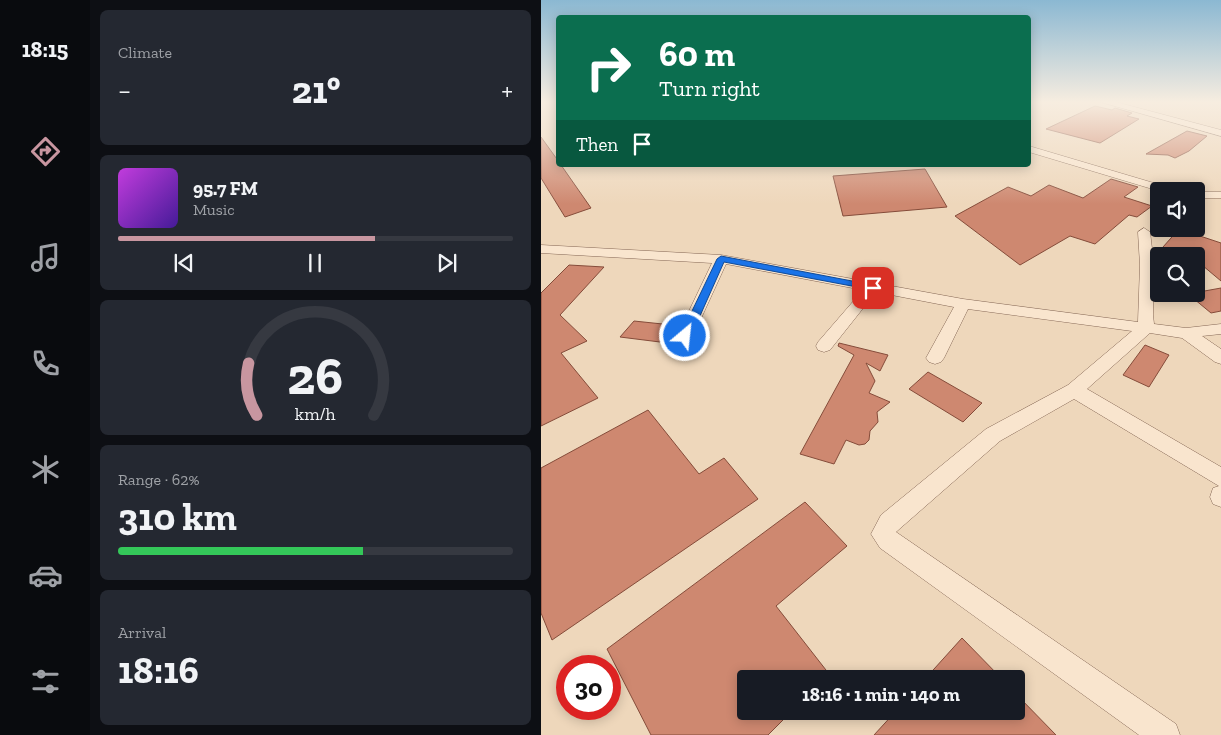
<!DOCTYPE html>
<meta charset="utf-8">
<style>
:root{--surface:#171b24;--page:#242831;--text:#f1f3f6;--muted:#9ea1a6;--line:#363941;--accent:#c896a0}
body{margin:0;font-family:"Zilla Slab",serif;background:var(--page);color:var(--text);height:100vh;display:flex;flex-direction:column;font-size:19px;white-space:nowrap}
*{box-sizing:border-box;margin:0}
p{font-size:16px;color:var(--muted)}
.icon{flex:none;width:28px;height:28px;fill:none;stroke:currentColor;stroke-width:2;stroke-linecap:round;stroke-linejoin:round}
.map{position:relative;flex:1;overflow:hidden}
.drawer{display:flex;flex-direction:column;gap:10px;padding:10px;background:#0d0f14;width:451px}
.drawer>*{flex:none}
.top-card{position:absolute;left:15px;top:15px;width:475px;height:152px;border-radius:5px;box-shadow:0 2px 12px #0003;background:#0b6e4f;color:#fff;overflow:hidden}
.fabs{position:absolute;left:609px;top:182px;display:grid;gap:10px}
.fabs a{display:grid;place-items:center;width:55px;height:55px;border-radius:5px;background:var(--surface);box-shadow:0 2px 12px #0003;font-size:25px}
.speed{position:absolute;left:15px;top:655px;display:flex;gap:10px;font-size:25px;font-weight:700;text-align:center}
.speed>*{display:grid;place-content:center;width:65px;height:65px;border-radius:50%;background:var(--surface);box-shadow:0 2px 12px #0003;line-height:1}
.speed .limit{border:8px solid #d22;background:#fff;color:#111}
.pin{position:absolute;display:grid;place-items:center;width:42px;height:42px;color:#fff;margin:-21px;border-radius:10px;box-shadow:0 2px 8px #0006}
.me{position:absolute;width:55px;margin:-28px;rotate:28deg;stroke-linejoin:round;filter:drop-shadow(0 0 4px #0008)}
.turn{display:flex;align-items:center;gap:18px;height:105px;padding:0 20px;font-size:22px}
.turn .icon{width:65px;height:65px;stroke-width:2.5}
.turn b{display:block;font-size:35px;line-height:42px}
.then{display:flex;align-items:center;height:48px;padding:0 20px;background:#0003;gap:10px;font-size:19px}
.big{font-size:38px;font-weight:700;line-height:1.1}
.drawer .tile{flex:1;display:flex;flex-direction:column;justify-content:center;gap:8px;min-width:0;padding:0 18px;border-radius:8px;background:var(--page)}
.drawer .dial{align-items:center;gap:0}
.dial svg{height:130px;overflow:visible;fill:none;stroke:var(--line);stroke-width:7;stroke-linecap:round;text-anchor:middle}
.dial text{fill:var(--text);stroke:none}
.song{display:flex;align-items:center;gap:15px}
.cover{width:60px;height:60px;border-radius:8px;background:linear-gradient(135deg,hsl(290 70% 55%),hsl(260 70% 35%))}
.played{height:5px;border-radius:2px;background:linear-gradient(90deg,var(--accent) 65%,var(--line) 65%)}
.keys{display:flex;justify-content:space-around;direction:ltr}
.heat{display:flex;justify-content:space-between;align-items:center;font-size:28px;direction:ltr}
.charge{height:8px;border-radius:4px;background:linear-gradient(90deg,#34c759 62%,var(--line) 0)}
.trip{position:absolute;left:196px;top:670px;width:288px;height:50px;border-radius:5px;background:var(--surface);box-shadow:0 2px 12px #0003;font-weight:700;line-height:50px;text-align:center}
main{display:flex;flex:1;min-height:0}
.menu{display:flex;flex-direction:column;width:90px;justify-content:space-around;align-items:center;background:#090b0e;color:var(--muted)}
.menu .icon{width:35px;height:35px}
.menu .current{color:var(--accent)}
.menu b{font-size:22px;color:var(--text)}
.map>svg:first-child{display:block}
</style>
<main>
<nav class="menu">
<b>18:15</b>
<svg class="icon current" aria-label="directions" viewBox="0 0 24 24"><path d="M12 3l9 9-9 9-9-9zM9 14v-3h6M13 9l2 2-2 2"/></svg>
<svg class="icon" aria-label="music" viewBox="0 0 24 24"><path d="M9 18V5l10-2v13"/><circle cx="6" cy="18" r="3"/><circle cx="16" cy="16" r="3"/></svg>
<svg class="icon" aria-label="phone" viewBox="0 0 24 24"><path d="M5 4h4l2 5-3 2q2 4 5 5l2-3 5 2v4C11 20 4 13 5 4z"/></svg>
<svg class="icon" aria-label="climate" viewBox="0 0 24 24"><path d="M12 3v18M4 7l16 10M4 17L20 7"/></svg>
<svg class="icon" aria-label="car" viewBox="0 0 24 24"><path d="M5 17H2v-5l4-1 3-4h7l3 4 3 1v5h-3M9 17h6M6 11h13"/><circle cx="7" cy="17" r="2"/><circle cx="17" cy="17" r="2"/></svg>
<svg class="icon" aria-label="filters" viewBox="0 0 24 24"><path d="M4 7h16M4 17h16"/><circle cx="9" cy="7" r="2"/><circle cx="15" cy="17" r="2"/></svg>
</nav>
<section class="drawer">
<div class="tile"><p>Climate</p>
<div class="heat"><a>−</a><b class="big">21°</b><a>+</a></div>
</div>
<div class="tile">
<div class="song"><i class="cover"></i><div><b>95.7 FM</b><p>Music</p></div></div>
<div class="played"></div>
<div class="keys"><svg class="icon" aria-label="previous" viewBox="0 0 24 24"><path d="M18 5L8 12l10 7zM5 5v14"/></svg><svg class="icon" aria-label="pause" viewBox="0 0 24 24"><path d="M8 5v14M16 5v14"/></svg><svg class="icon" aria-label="next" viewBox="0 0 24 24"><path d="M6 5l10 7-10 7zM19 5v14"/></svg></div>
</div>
<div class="tile dial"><svg viewBox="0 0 100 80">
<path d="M14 69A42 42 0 1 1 86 69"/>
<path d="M14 69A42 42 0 0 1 9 37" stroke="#c896a0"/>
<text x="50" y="56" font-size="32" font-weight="700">26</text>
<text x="50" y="72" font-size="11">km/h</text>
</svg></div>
<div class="tile"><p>Range · 62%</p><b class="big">310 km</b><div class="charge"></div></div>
<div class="tile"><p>Arrival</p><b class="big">18:16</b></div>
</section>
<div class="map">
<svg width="680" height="735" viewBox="0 0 680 735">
<rect width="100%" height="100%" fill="#eed7bb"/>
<!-- building -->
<path fill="#ce8870" stroke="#854c3a" d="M554,106L571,110L574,108L591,113L586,116L598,119L559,143L505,129Z
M646,131L666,136L648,151L634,158L627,155L605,154Z
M0,137L18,162V165H20L50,208L24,217L0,178Z
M384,169L406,207L302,216L292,176Z
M570,179L597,187L583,197L611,206L596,217L588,215L554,244L529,236L479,265L414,216L467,187L490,196L508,185L542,198Z
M638,229L680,243V281L655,260V256H614Z
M28,265L63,267L19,315L46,341L20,353L57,398L0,426V293Z
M680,288V311L670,313L647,294Z
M93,321L131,325L119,342L79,337Z
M298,343L347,355L339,371L325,363L334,381L328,393L349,402L336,412L337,422L329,431L328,440L324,444L318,445L305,440L293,464L259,454L313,355L297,346Z
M604,345L628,355L608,387L582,375Z
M387,372L441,403L422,422L368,389Z
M107,410L158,474L183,458L217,499L11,640L0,613V468Z
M264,502L306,546L235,606L292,679H205V711H251L227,735H110L66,649Z
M421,638L461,679H384Z
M475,694L515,735H333L355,711H475Z"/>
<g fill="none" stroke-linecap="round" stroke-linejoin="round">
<defs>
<path id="minor" d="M556,101H571L680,130V136Z
M488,146L633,189L635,191H618L488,152Z
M655,192H680V198H655Z
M603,228L609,232L613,265L612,315L613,324L645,328L680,324V334L661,336L680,349V364L674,362L641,338L609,333L546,389L680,467V507L672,504L669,497L672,488L678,486L533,399L459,441L355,532L635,724L639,735H598L339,548L330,534L340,515L445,429L527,385L591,331L427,309L403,358L400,362L394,364L388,362L385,358L413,307L335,292L289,350L283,352L277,350L275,346L277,342L322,290L185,264L152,336L150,340L144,341L138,340L136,336L171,263L0,253V245L180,255L422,299L597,322L599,265L597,232Z"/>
</defs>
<!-- minor casing -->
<use href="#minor" stroke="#856755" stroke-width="1"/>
<!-- minor -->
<use href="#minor" fill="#f9e5ce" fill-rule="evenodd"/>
</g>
<!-- sky -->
<linearGradient id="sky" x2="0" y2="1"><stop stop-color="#8bb8d2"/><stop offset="0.5" stop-color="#f7ede0"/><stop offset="1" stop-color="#f7ede0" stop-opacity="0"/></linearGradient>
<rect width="680" height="204" fill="url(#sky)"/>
<!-- route -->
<path fill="#1a73e8" stroke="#114b97" d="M180,256L332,285L337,288L332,290L183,262L150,336L148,339H141L139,336L176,259Z"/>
</svg>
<div class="fabs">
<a><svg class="icon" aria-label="sound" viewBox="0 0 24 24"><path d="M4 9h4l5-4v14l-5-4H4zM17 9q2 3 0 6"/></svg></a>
<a><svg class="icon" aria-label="search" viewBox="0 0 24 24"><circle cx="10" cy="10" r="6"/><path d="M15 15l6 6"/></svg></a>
</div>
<div class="speed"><div class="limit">30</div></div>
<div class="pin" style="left:332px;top:288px;background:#d93025"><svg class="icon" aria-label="arrive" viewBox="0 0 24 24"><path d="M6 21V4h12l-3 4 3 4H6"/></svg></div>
<svg class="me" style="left:144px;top:336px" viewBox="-20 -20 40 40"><circle r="17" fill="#1a73e8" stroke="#fff" stroke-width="3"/><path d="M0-11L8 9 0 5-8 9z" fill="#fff"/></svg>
<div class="trip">18:16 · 1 min · 140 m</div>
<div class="top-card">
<div class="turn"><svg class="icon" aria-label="right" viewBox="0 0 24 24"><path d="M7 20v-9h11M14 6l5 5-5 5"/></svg><div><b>60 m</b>Turn right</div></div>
<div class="then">Then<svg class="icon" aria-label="arrive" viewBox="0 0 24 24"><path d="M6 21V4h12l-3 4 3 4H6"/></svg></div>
</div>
</div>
</main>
